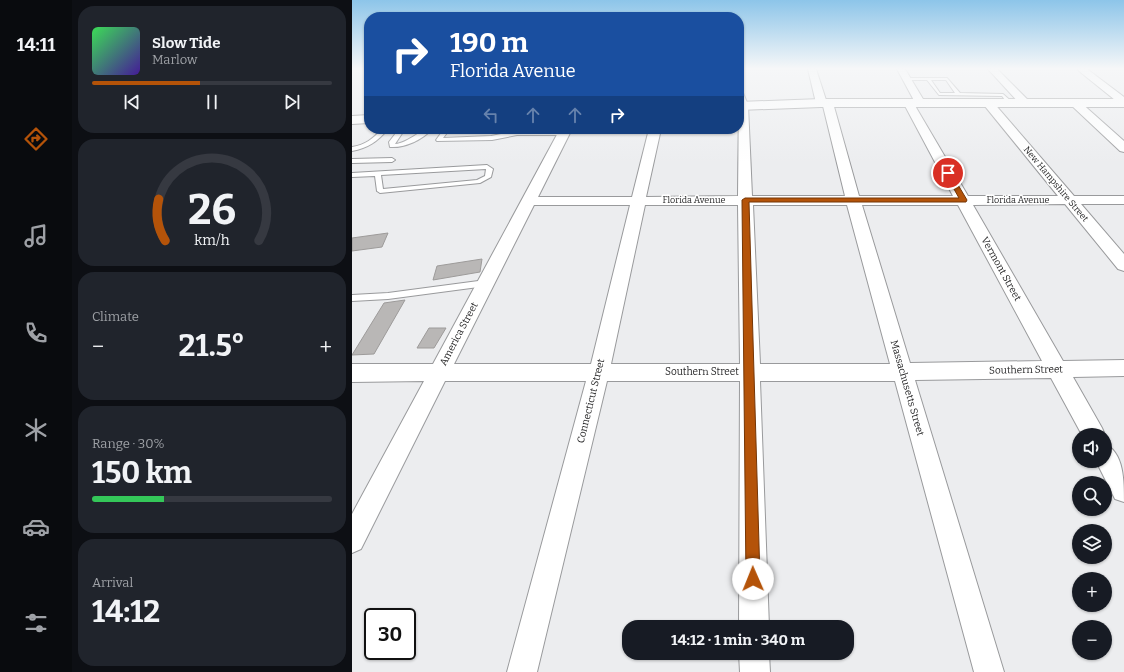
<!DOCTYPE html>
<meta charset="utf-8">
<style>
:root{--surface:#171b24;--page:#20242c;--text:#f1f3f6;--muted:#9ea1a6;--line:#363941;--accent:#b45309}
body{margin:0;font-family:Bitter,serif;background:var(--page);color:var(--text);height:100vh;display:flex;flex-direction:column;font-size:15px;white-space:nowrap}
*{box-sizing:border-box;margin:0}
p{font-size:13px;color:var(--muted)}
.icon{flex:none;width:22px;height:22px;fill:none;stroke:currentColor;stroke-width:2;stroke-linecap:round;stroke-linejoin:round}
.map{position:relative;flex:1;overflow:hidden}
.side{display:flex;flex-direction:column;gap:6px;padding:6px;background:#0d0f14;width:280px}
.side>*{flex:none}
.hud{position:absolute;left:12px;top:12px;width:380px;height:122px;border-radius:16px;box-shadow:0 1px 3px #0004;background:#1a4fa0;color:#fff;overflow:hidden}
.tools{position:absolute;left:720px;top:428px;display:grid;gap:8px}
.tools a{display:grid;place-items:center;width:40px;height:40px;border-radius:50%;background:var(--surface);box-shadow:0 1px 3px #0004;font-size:20px}
.speed{position:absolute;left:12px;top:608px;display:flex;gap:8px;font-size:20px;font-weight:700;text-align:center}
.speed>*{display:grid;place-content:center;width:52px;height:52px;border-radius:50%;background:var(--surface);box-shadow:0 1px 3px #0004;line-height:1}
.speed .limit{border:2px solid #111;border-radius:6px;background:#fff;color:#111}
.pin{position:absolute;display:grid;place-items:center;width:34px;height:34px;color:#fff;margin:-17px;border:2px solid #fff;border-radius:50%;box-shadow:0 1px 4px #0007}
.me{position:absolute;width:44px;margin:-22px;rotate:359deg;stroke-linejoin:round;filter:drop-shadow(0 0 3px #0008)}
.turn{display:flex;align-items:center;gap:14px;height:84px;padding:0 20px;font-size:18px}
.turn .icon{width:52px;height:52px;stroke-width:2.5}
.turn b{display:block;font-size:28px;line-height:34px}
.lanes{display:flex;align-items:center;height:38px;padding:0 20px;background:#0003;justify-content:center;gap:20px;direction:ltr}
.lanes .off{opacity:.35}
.big{font-size:30px;font-weight:700;line-height:1.1}
.side .tile{flex:1;display:flex;flex-direction:column;justify-content:center;gap:6px;min-width:0;padding:0 14px;border-radius:16px;background:var(--page)}
.side .dial{align-items:center;gap:0}
.dial svg{height:104px;overflow:visible;fill:none;stroke:var(--line);stroke-width:7;stroke-linecap:round;text-anchor:middle}
.dial text{fill:var(--text);stroke:none}
.song{display:flex;align-items:center;gap:12px}
.cover{width:48px;height:48px;border-radius:6px;background:linear-gradient(135deg,hsl(130 70% 55%),hsl(260 70% 35%))}
.played{height:4px;border-radius:2px;background:linear-gradient(90deg,var(--accent) 45%,var(--line) 45%)}
.keys{display:flex;justify-content:space-around;direction:ltr}
.heat{display:flex;justify-content:space-between;align-items:center;font-size:22px;direction:ltr}
.charge{height:6px;border-radius:3px;background:linear-gradient(90deg,#34c759 30%,var(--line) 0)}
.trip{position:absolute;left:270px;top:620px;width:232px;height:40px;border-radius:16px;background:var(--surface);box-shadow:0 1px 3px #0004;font-weight:700;line-height:40px;text-align:center}
main{display:flex;flex:1;min-height:0}
.tabs{display:flex;flex-direction:column;width:72px;justify-content:space-around;align-items:center;background:#090b0e;color:var(--muted)}
.tabs .icon{width:28px;height:28px}
.tabs .current{color:var(--accent)}
.tabs b{font-size:18px;color:var(--text)}
.map>svg:first-child{display:block}
</style>
<main>
<nav class="tabs">
<b>14:11</b>
<svg class="icon current" aria-label="directions" viewBox="0 0 24 24"><path d="M12 3l9 9-9 9-9-9zM9 14v-3h6M13 9l2 2-2 2"/></svg>
<svg class="icon" aria-label="music" viewBox="0 0 24 24"><path d="M9 18V5l10-2v13"/><circle cx="6" cy="18" r="3"/><circle cx="16" cy="16" r="3"/></svg>
<svg class="icon" aria-label="phone" viewBox="0 0 24 24"><path d="M5 4h4l2 5-3 2q2 4 5 5l2-3 5 2v4C11 20 4 13 5 4z"/></svg>
<svg class="icon" aria-label="climate" viewBox="0 0 24 24"><path d="M12 3v18M4 7l16 10M4 17L20 7"/></svg>
<svg class="icon" aria-label="car" viewBox="0 0 24 24"><path d="M5 17H2v-5l4-1 3-4h7l3 4 3 1v5h-3M9 17h6M6 11h13"/><circle cx="7" cy="17" r="2"/><circle cx="17" cy="17" r="2"/></svg>
<svg class="icon" aria-label="filters" viewBox="0 0 24 24"><path d="M4 7h16M4 17h16"/><circle cx="9" cy="7" r="2"/><circle cx="15" cy="17" r="2"/></svg>
</nav>
<section class="side">
<div class="tile">
<div class="song"><i class="cover"></i><div><b>Slow Tide</b><p>Marlow</p></div></div>
<div class="played"></div>
<div class="keys"><svg class="icon" aria-label="previous" viewBox="0 0 24 24"><path d="M18 5L8 12l10 7zM5 5v14"/></svg><svg class="icon" aria-label="pause" viewBox="0 0 24 24"><path d="M8 5v14M16 5v14"/></svg><svg class="icon" aria-label="next" viewBox="0 0 24 24"><path d="M6 5l10 7-10 7zM19 5v14"/></svg></div>
</div>
<div class="tile dial"><svg viewBox="0 0 100 80">
<path d="M14 69A42 42 0 1 1 86 69"/>
<path d="M14 69A42 42 0 0 1 9 37" stroke="#b45309"/>
<text x="50" y="56" font-size="32" font-weight="700">26</text>
<text x="50" y="72" font-size="11">km/h</text>
</svg></div>
<div class="tile"><p>Climate</p>
<div class="heat"><a>−</a><b class="big">21.5°</b><a>+</a></div>
</div>
<div class="tile"><p>Range · 30%</p><b class="big">150 km</b><div class="charge"></div></div>
<div class="tile"><p>Arrival</p><b class="big">14:12</b></div>
</section>
<div class="map">
<svg width="772" height="672" viewBox="0 0 772 672">
<rect width="100%" height="100%" fill="#ecedef"/>
<!-- building -->
<path fill="#b9b7b6" stroke="#9d9b9a" d="M36,233L30,247L0,251V238Z
M130,259L128,272L81,280L85,266Z
M53,300L22,354L0,355L32,303Z
M77,328H94L82,348H65Z"/>
<g fill="none" stroke-linecap="round" stroke-linejoin="round">
<defs>
<path id="service" d="M553,78H595L608,93L651,94L661,103L656,104L650,96L587,95L575,80H553ZM579,80H594L603,93H588Z
M30,129H36C26,141 16,148 0,151V147C13,145 21,139 30,129Z
M47,129H53L43,144C57,143 67,129 80,129C70,140 53,148 38,147L37,142Z
M92,129H98L91,138L139,136L165,131H212L215,133L212,135H165L140,140L85,141L84,140Z
M0,159L40,158L43,160L40,162L0,163Z
M135,165L141,169L139,177L128,183L28,193L25,191L23,176L0,177V173ZM134,169L133,176L125,180L31,189L29,175Z
M134,280L138,283L134,286L36,299L0,301V295L36,293Z"/>
<path id="minor" d="M456,69H464L474,100L480,101L481,103L507,196H601L552,104L557,101L562,104L616,196H706L632,105L631,103L636,100L640,101L722,196H772V204H729L772,254V271L766,269L713,204L621,205L711,361L772,360V376L721,377L750,428L753,435V436L730,435L699,378L563,380L652,672H622L543,381H408L417,627H387L388,381H255L185,672H155L234,381H93L9,549L0,553V514L72,381L0,382V364H81L208,129H220L186,197H280L297,129H309L294,197L386,196L387,92L391,93L396,105L400,196H493L471,106L465,105L464,103ZM182,205H278L239,364H102ZM293,205H386L388,364H259ZM401,205H495L538,364H408ZM510,205H606L690,361L558,363Z
M545,69H553L574,104L573,106H565Z
M636,69H645L677,101L678,103L677,105H669Z
M726,69H735L772,97V105L768,104L727,71Z
M723,100L727,101L772,141V152L768,151L719,105L718,103Z
M753,444C772,453 772,481 772,502L763,499L744,461H753Z
M387,653H417L418,672H388Z"/>
<path id="secondary" d="M469,99H772V107H469L387,110V102Z
M17,115V123L0,124V116Z"/>
</defs>
<!-- service casing -->
<use href="#service" stroke="#999a9c" stroke-width="2"/>
<!-- minor casing -->
<use href="#minor" stroke="#999a9c" stroke-width="2"/>
<!-- secondary casing -->
<use href="#secondary" stroke="#999a9c" stroke-width="2"/>
<!-- service -->
<use href="#service" fill="#fff" fill-rule="evenodd"/>
<!-- minor -->
<use href="#minor" fill="#fff" fill-rule="evenodd"/>
<!-- secondary -->
<use href="#secondary" fill="#fff" fill-rule="evenodd"/>
</g>
<!-- sky -->
<linearGradient id="sky" x2="0" y2="1"><stop stop-color="#8dc5e9"/><stop offset="0.42" stop-color="#f6f7f8"/><stop offset="1" stop-color="#f6f7f8" stop-opacity="0"/></linearGradient>
<rect width="772" height="163" fill="url(#sky)"/>
<!-- route -->
<path fill="#b45309" stroke="#753606" d="M594,171L599,173L615,200L614,202H397L408,579L406,584L401,586L396,584L394,579L390,200L393,198H607L593,173Z"/>
<g text-anchor="middle" dominant-baseline="central" stroke-width="3" stroke-linejoin="round" paint-order="stroke">
<!-- far-street labels -->
<g font-size="9" fill="#272728" stroke="#fff">
<text transform="translate(704 184) rotate(50)">New Hampshire Street</text>
<text x="342" y="200">Florida Avenue</text>
<text x="666" y="200">Florida Avenue</text>
</g>
<!-- street labels -->
<g font-size="10" fill="#272728" stroke="#fff">
<text transform="translate(649 269) rotate(61)">Vermont Street</text>
<text transform="translate(107 334) rotate(-62)">America Street</text>
<text transform="translate(674 370) rotate(-1)">Southern Street</text>
<text x="350" y="372">Southern Street</text>
<text transform="translate(555 388) rotate(74)">Massachusetts Street</text>
<text transform="translate(239 401) rotate(-76)">Connecticut Street</text>
</g>
</g>
</svg>
<div class="tools">
<a><svg class="icon" aria-label="sound" viewBox="0 0 24 24"><path d="M4 9h4l5-4v14l-5-4H4zM17 9q2 3 0 6"/></svg></a>
<a><svg class="icon" aria-label="search" viewBox="0 0 24 24"><circle cx="10" cy="10" r="6"/><path d="M15 15l6 6"/></svg></a>
<a><svg class="icon" aria-label="layers" viewBox="0 0 24 24"><path d="M12 4l9 5-9 5-9-5zM3 14l9 5 9-5"/></svg></a>
<a>+</a>
<a>−</a>
</div>
<div class="speed"><div class="limit">30</div></div>
<div class="pin" style="left:596px;top:173px;background:#d93025"><svg class="icon" aria-label="arrive" viewBox="0 0 24 24"><path d="M6 21V4h12l-3 4 3 4H6"/></svg></div>
<svg class="me" style="left:401px;top:579px" viewBox="-20 -20 40 40"><circle r="19" fill="#fff"/><path d="M0-13L10 11 0 6-10 11z" fill="#b45309"/></svg>
<div class="trip">14:12 · 1 min · 340 m</div>
<div class="hud">
<div class="turn"><svg class="icon" aria-label="right" viewBox="0 0 24 24"><path d="M7 20v-9h11M14 6l5 5-5 5"/></svg><div><b>190 m</b>Florida Avenue</div></div>
<div class="lanes"><svg class="icon off" aria-label="left" viewBox="0 0 24 24"><path d="M17 20v-9H6M10 6l-5 5 5 5"/></svg><svg class="icon off" aria-label="ahead" viewBox="0 0 24 24"><path d="M12 20V5M6 11l6-6 6 6"/></svg><svg class="icon off" aria-label="ahead" viewBox="0 0 24 24"><path d="M12 20V5M6 11l6-6 6 6"/></svg><svg class="icon" aria-label="right" viewBox="0 0 24 24"><path d="M7 20v-9h11M14 6l5 5-5 5"/></svg></div>
</div>
</div>
</main>
